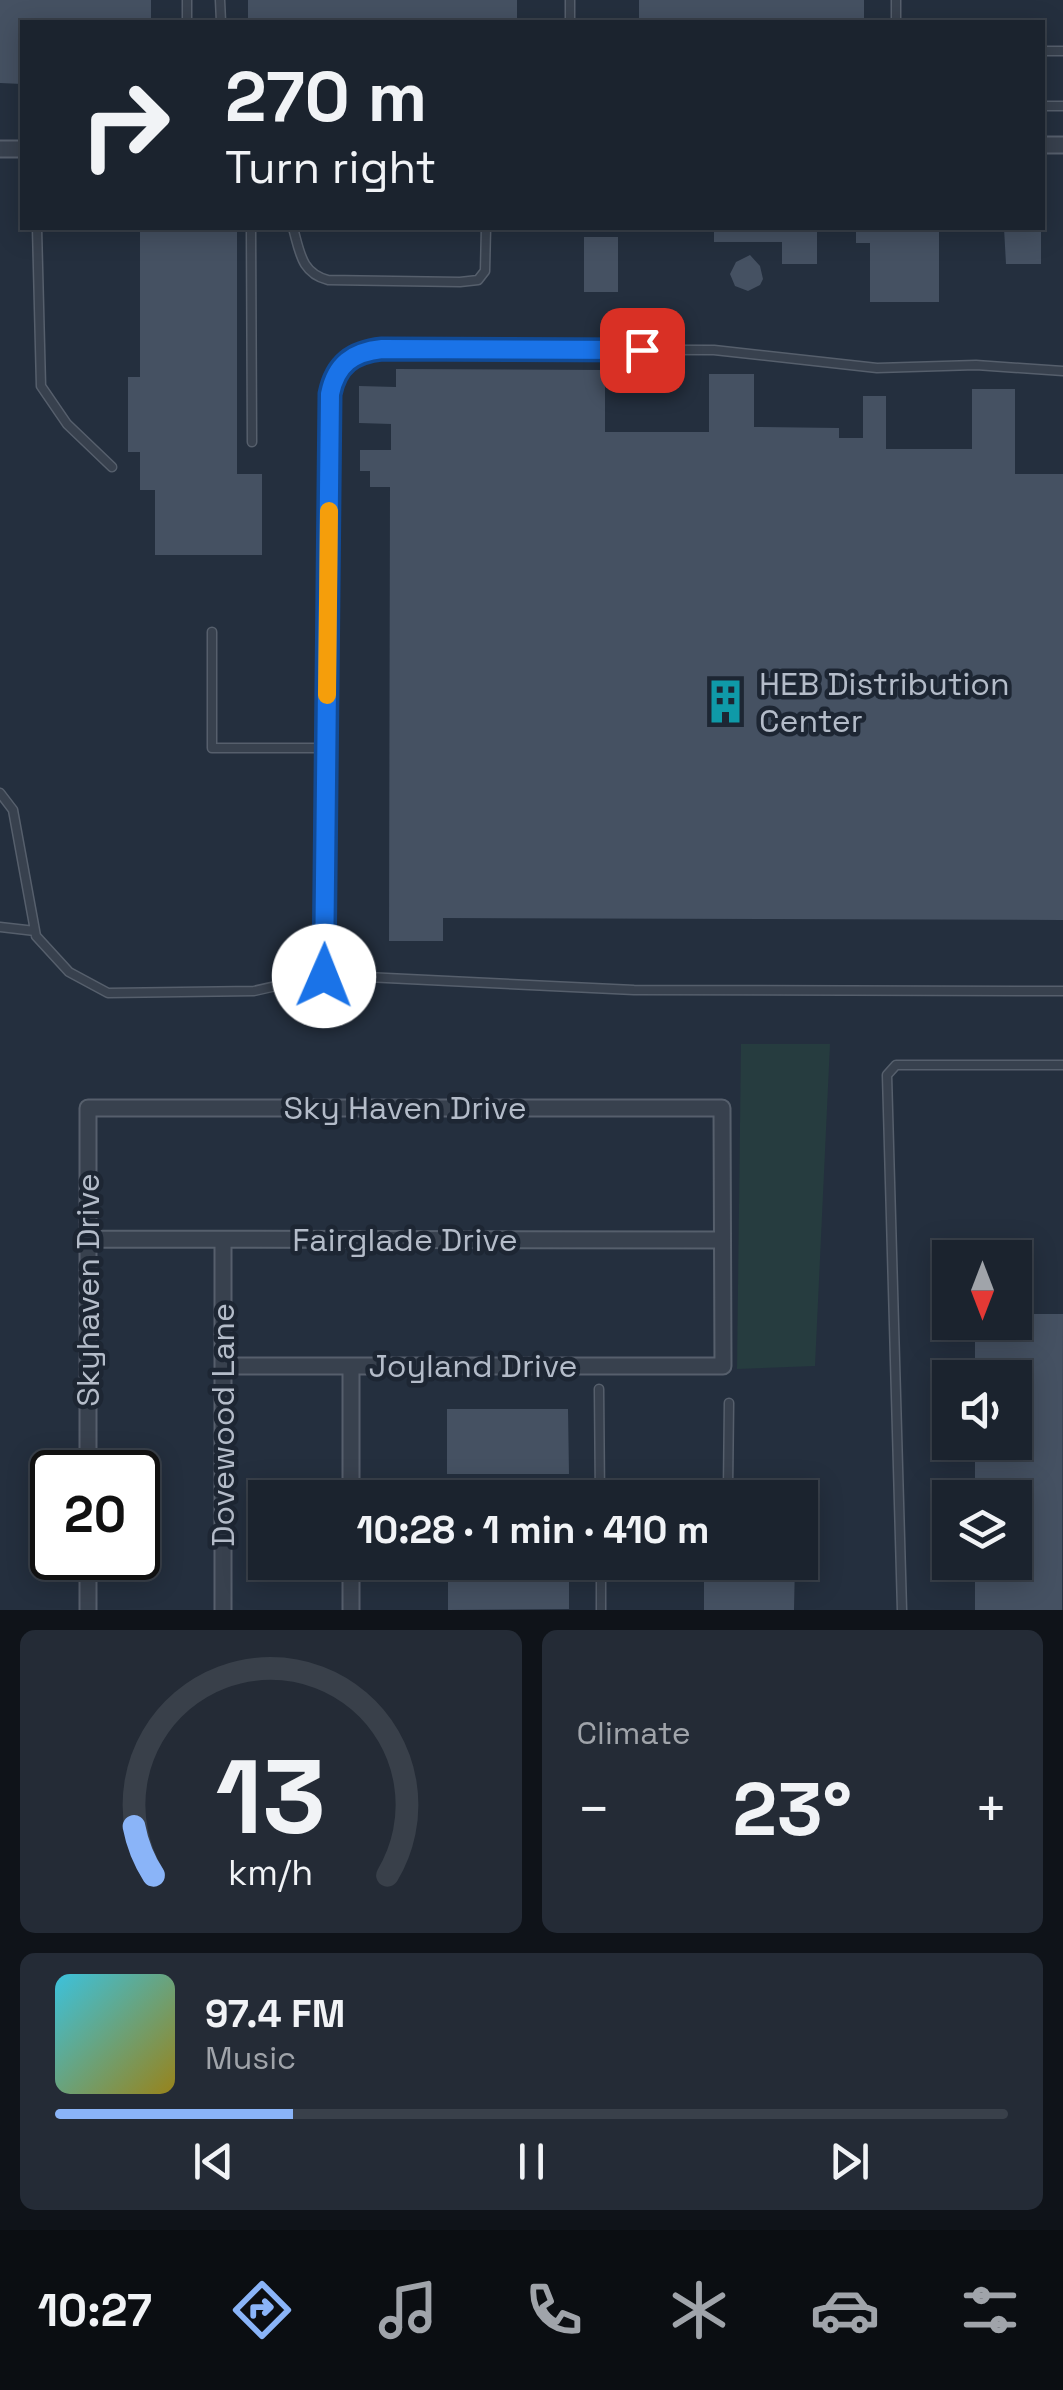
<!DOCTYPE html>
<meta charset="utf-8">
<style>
:root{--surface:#1b232e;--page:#242b36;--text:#f1f3f6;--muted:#a0a4aa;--line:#39404a;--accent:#8ab4f8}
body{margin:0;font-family:"Space Grotesk",sans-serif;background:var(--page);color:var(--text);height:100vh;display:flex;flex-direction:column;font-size:38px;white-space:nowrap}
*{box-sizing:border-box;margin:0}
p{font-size:32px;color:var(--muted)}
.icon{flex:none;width:55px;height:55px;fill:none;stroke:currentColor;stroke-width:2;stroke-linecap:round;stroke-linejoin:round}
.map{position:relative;height:1610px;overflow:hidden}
.sheet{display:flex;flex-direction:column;gap:20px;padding:20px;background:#0f1319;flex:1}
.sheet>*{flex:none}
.hud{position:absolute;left:20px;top:20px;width:1025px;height:210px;border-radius:0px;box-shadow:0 5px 25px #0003,0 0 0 2px var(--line);background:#1b232e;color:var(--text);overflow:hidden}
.needle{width:65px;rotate:180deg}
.fabs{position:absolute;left:932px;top:1240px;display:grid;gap:20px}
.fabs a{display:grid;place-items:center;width:100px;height:100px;border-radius:0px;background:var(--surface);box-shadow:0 5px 25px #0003,0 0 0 2px var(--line);font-size:50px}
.speed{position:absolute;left:30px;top:1450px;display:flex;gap:20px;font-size:50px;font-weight:700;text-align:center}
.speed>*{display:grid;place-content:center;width:130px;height:130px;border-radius:50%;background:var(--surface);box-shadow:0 5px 25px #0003,0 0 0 2px var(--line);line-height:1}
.speed .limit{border:5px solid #111;border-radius:15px;background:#fff;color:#111}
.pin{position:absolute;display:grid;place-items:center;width:85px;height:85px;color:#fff;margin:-42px;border-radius:20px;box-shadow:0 5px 15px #0006}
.me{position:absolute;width:110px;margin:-55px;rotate:1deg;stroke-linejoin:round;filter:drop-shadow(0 0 8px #0008)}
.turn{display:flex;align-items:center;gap:35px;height:210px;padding:0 40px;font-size:45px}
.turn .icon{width:130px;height:130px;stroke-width:2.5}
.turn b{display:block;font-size:70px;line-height:85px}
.big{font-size:75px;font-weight:800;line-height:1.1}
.sheet .widget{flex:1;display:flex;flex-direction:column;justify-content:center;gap:15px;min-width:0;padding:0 35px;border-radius:15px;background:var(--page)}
.sheet .dial{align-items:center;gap:0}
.dial svg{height:260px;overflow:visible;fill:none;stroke:var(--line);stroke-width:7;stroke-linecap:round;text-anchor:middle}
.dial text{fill:var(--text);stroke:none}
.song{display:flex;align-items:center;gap:30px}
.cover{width:120px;height:120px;border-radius:15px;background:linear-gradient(135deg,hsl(190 70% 55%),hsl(50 70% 35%))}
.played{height:10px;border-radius:5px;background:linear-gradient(90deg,var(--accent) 25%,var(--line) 25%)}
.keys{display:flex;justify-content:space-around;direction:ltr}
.heat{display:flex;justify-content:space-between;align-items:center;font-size:55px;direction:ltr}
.sheet .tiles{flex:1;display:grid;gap:20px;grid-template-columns:1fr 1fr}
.widget:last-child{grid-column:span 2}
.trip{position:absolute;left:248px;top:1480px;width:570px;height:100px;border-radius:0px;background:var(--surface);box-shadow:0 5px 25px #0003,0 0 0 2px var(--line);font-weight:800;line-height:100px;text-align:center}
.tabs{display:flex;height:160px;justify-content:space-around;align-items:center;background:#0b0e12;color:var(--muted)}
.tabs .icon{width:70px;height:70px}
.tabs .selected{color:var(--accent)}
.tabs b{font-size:45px;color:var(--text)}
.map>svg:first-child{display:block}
</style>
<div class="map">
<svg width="1063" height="1610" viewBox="0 0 1063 1610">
<rect width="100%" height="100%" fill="#242f3e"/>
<!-- green -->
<path fill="#263c3f" d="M741,1044H830L815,1366L737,1369Z"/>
<!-- building -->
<path fill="#455162" d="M0,0H151V22H22V84L0,83Z
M248,0H517V22H248Z
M639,0H864V22H639Z
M140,228H237V474H262V555H155V490H140V452H128V377H140Z
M714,228H817V264H782V242H714Z
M870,228H939V302H870V243H856V229Z
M1004,228H1041V264H1006Z
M584,237H618V292H584Z
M750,255L760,266L763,279L760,285L748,291L735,286L730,274L736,262Z
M396,369L605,370V432H709V374H754V427L839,428V438H863V396H886V449H972V389H1015V474H1063V920L443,918V941H389L390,487H370V471H360V450H391V424L359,423V386L396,387Z
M1015,1314H1063L1062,1610H975V1562H1015V1498H975V1442H1015V1378H975V1322H1015Z
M447,1409H568L569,1474H447Z
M704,1562H795L794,1610H704Z
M448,1577H569V1609L448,1610Z"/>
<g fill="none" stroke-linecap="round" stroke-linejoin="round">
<defs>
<path id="service" d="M220,0L221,22
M570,0V22
M187,22V0
M896,22V0
M1042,51H1063
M1042,106H1063
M37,228L41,386L67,424L112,467
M251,228L252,442
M293,228C300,252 301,273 328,280L460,282L478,280L485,271L486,228
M1063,371L976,365L877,368L714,350L382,349C353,352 336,364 331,394L325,975L634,990L1063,991
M212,632V748H327
M0,793L13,810L36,936L69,972L108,993L254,991L325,975
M0,927L35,931
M599,1389L600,1498
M600,1487L728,1488L729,1403
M601,1562V1610
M902,1610L887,1075L896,1065H1063"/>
<path id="minor" d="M1042,145H1063
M0,149H22
M88,1239L721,1240
M223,1240V1610
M351,1366V1498
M88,1472V1108H722L723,1366H223
M88,1558V1610
M351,1562V1610"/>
</defs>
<!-- service casing -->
<use href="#service" stroke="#565f6c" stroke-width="11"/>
<!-- minor casing -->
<use href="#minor" stroke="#565f6c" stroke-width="19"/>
<!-- service -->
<use href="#service" stroke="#38414e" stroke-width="8"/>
<!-- minor -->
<use href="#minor" stroke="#38414e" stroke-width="15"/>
</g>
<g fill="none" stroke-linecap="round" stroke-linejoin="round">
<defs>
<path id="route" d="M324,976L330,394C336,364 353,352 382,349L642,350"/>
</defs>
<!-- route casing -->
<use href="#route" stroke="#114b97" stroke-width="25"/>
<!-- route -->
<use href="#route" stroke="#1a73e8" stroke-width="18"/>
<!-- slow -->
<path stroke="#f59e0b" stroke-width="18" d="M327,695L329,511"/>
</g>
<!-- icons -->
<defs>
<symbol id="building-bare" viewBox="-9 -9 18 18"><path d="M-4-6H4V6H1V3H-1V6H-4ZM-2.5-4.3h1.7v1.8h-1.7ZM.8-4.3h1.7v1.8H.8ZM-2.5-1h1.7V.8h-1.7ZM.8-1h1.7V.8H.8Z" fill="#0f9aa8" stroke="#1d2633" stroke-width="2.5" paint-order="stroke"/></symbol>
</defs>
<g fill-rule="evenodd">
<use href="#building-bare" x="694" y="670" width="63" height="63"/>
</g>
<g text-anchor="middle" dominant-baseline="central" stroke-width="9" stroke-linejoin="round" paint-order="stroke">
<!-- poi labels -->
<g font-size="32" fill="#b4bcc9" stroke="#1d2633" text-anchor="start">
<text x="759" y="684">HEB Distribution<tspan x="759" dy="37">Center</tspan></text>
</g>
<!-- street labels -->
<g font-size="32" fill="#b4bcc9" stroke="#1d2633">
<text x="405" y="1108">Sky Haven Drive</text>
<text x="405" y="1240">Fairglade Drive</text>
<text transform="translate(88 1290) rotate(-90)">Skyhaven Drive</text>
<text x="473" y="1366">Joyland Drive</text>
<text transform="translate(223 1425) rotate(-90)">Dovewood Lane</text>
</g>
</g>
</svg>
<div class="fabs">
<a><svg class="needle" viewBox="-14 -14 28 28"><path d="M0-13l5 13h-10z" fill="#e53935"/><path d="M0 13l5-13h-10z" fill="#a0a4aa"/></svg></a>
<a><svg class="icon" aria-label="sound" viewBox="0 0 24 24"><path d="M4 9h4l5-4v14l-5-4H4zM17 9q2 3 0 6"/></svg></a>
<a><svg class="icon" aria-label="layers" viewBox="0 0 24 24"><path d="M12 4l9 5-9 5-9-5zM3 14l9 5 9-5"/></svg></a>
</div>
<div class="speed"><div class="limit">20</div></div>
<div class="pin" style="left:642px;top:350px;background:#d93025"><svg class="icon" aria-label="arrive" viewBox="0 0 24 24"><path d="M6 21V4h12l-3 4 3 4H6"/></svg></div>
<svg class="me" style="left:324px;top:976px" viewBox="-20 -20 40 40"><circle r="19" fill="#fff"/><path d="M0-13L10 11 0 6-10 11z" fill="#1a73e8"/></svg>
<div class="trip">10:28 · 1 min · 410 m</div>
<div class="hud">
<div class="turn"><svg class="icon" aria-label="right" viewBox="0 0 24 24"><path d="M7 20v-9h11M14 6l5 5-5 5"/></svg><div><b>270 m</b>Turn right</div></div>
</div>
</div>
<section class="sheet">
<div class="tiles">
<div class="widget dial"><svg viewBox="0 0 100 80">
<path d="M14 69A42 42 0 1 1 86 69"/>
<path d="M14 69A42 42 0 0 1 8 54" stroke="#8ab4f8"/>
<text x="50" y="56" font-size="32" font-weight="700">13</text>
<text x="50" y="72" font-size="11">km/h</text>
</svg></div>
<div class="widget"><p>Climate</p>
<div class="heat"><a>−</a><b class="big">23°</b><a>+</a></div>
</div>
<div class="widget">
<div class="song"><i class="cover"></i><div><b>97.4 FM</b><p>Music</p></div></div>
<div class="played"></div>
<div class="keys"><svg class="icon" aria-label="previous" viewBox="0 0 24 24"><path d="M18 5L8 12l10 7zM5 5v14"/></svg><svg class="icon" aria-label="pause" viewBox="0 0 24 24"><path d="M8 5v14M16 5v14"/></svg><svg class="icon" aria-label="next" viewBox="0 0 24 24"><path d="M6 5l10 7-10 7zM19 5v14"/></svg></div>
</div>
</div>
</section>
<nav class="tabs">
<b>10:27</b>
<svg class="icon selected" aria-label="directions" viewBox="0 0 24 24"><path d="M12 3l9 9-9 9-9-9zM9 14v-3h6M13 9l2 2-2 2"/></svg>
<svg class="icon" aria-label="music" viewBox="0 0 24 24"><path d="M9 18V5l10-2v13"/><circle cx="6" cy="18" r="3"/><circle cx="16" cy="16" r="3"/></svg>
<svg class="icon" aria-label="phone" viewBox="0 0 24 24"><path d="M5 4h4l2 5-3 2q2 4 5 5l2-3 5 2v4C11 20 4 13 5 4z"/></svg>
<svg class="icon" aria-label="climate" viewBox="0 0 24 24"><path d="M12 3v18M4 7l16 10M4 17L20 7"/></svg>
<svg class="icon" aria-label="car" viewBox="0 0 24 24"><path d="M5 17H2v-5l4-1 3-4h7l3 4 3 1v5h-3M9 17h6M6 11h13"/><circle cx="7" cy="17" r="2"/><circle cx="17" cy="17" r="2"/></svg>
<svg class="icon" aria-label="filters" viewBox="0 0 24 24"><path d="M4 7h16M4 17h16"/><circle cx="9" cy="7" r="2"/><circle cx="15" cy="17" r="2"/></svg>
</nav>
